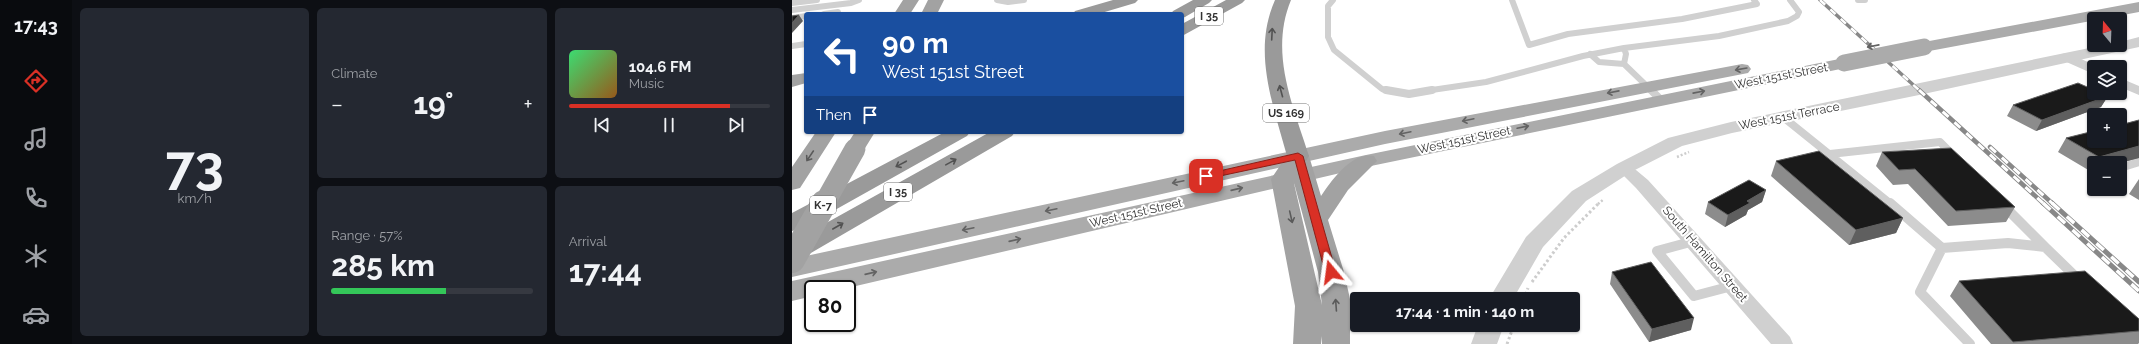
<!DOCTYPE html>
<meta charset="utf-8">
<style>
:root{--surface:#171b24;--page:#242831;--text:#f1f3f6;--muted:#9ea1a6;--line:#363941;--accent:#d93025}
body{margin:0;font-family:Raleway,sans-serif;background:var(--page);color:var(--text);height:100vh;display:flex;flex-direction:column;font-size:15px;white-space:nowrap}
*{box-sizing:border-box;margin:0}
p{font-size:13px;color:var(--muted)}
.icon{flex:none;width:22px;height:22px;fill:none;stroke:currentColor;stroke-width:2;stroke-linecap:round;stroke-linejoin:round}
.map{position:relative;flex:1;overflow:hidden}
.sheet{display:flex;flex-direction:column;gap:8px;padding:8px;background:#0d0f14;width:720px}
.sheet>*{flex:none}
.top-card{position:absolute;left:12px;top:12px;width:380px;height:122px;border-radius:4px;box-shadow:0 1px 3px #0004;background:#1a4fa0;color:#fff;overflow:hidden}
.needle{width:26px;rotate:341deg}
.fabs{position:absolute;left:1295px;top:12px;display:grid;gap:8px}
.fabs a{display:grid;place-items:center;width:40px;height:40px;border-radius:4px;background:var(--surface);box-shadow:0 1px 3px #0004;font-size:20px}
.speed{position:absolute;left:12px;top:280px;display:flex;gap:8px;font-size:20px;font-weight:700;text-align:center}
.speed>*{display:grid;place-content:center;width:52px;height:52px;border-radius:50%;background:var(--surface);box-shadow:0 1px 3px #0004;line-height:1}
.speed .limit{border:2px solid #111;border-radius:6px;background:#fff;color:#111}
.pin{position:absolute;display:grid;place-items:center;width:34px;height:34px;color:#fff;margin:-17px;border-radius:8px;box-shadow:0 2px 6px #0006}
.me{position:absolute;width:44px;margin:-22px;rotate:344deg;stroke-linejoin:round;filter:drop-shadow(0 0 3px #0008)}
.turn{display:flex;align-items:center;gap:14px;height:84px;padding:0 12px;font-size:18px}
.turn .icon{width:52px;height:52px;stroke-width:2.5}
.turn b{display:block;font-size:28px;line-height:34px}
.then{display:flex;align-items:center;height:38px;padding:0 12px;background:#0003;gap:8px;font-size:15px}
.big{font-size:30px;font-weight:700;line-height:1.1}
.sheet .card{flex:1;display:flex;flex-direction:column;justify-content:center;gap:6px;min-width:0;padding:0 14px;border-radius:6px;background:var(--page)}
.sheet .dial{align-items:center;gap:0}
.dial b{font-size:52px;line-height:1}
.song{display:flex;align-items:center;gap:12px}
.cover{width:48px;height:48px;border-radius:6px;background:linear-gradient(135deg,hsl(140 70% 55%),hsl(30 70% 35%))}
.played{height:4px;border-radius:2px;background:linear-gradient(90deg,var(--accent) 80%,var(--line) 80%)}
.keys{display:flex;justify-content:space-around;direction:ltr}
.heat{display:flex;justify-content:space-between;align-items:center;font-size:22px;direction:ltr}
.charge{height:6px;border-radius:3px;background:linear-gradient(90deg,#34c759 57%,var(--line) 0)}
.sheet .tiles{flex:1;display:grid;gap:8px;grid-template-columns:repeat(3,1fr)}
.card:first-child{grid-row:span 2}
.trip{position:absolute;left:558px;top:292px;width:230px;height:40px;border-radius:4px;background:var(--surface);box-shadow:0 1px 3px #0004;font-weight:700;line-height:40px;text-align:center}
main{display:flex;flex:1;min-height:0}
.tab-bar{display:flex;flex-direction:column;width:72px;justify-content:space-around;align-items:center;background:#090b0e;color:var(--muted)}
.tab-bar .icon{width:28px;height:28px}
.tab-bar .on{color:var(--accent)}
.tab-bar b{font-size:18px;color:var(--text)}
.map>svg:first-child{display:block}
</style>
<main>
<nav class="tab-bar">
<b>17:43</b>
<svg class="icon on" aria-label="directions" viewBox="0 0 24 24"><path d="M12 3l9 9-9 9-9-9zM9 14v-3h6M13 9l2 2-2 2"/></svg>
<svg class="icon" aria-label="music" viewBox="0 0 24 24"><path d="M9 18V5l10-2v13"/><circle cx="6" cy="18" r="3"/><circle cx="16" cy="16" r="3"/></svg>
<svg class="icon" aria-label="phone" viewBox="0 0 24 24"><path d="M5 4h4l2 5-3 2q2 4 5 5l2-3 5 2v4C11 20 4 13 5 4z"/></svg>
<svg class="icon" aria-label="climate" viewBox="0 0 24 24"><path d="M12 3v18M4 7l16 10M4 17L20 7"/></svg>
<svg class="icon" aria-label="car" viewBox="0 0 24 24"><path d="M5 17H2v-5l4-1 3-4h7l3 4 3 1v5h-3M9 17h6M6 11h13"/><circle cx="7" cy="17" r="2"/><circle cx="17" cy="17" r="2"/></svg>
</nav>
<section class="sheet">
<div class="tiles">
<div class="card dial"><b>73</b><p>km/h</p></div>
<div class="card"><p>Climate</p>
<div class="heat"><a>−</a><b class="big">19°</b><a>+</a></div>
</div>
<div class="card">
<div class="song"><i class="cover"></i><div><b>104.6 FM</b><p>Music</p></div></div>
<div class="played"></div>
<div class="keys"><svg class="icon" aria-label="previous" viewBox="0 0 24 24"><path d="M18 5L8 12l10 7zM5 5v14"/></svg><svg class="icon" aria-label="pause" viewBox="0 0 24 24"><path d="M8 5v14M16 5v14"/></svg><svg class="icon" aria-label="next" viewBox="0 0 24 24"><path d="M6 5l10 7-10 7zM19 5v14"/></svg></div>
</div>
<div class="card"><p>Range · 57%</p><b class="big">285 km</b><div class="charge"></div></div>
<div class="card"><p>Arrival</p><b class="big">17:44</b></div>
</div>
</section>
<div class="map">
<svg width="1347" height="344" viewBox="0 0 1347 344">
<rect width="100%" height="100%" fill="#fff"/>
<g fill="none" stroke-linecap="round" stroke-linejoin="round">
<!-- path-far1 -->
<path stroke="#cdcdcd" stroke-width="2.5" stroke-dasharray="2 2" stroke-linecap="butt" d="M885,157L897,152
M806,204L812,199"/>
<!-- path -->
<path stroke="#cdcdcd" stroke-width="3" stroke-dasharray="2.5 2.5" stroke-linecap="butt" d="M740,282L772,238L807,203
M732,299L736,288
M715,344L722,325"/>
<!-- service-far2 -->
<path stroke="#d0d0d0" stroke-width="6" d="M205,0L216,2L232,0
M541,0L536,6V37L542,50L590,89L597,91
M720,0L737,45L776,34L890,19L965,4L962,0
M1066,0H1073
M0,3L25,0
M0,10L59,3L67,0
M32,14L46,12L44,14
M0,18L14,16
M0,46L14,44
M832,48L834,54L832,64
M798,54L807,62L832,64L860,91
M633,91L694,82L791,56L832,48L927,36L996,21L1005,16L1007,12L998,0"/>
<!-- service-far1 -->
<path stroke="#d0d0d0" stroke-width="8" d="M594,90L617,94L640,90
M859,90L869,100
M991,117L1099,204
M1038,154L1148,142L1161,155
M1328,168L1347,162"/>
<!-- service -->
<path stroke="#d0d0d0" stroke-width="10" d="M1098,203L1150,248L1216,243L1253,247L1286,279
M1213,207L1253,247
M902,241L865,251L902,296L940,286
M1150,248L1128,292L1178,344"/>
<!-- minor -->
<path fill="#d0d0d0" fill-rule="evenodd" d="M1274,53L1278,54L1307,67H1302V73L1297,72L1270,60L1268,57L1270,54Z
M1328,78L1347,86V95L1328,87Z
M832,163L838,165L856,180L998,337L1001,344H979L844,188L824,168L826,165Z"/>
<!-- tertiary -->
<path fill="#d0d0d0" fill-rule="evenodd" d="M1347,37V47L1127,95L940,133L890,146L839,172L794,201L751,247L721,299H697L734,237L780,191L825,164L876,138L939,122L1312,45H1328V42Z
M686,325H712L705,344H679Z"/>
<!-- primary -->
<path fill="#ababab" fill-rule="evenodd" d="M1347,2V12L1132,52L1126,51L1124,47L1126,43L1132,42Z
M1052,58L1058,59L1061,63L1058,67L574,167L51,289H21V296L0,301V281L574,155Z
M950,64L956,65L959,69L956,73L593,144L0,277V259L593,131Z"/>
<!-- trunk -->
<path fill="#a2a2a2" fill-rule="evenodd" d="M111,0H127L118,14H102Z
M136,0H152L145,14H129Z
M14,73V83L0,87V75Z
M24,132H44L8,188L0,190V167Z
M63,132H83L70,153L63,155L56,153L52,149Z
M506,150L514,151L517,156L529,196C540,180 560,151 582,156L585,161L556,190L536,220L552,272L558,299V344H530V336L529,344H501L503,306L479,179L498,151ZM501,179L526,272L530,305Z"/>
<!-- motorway -->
<path fill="#9a9a9a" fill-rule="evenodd" d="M321,0H346L343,3L306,14H281L283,11Z
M401,0H420L417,3L393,17L390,18V14H379L381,11Z
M434,0H453L450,3L390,36V24Z
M483,0H499C477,53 501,105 517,156L514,161L506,162L498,161L495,156C481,104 460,52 483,0Z
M153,132H178L175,136L9,229L0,231V213Z
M198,132H223L220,136L12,257L0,259V242Z"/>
<defs>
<path id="rail-far2" d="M1028,0L1128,91"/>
<path id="rail-far1" d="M1127,90L1252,204
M1198,147L1261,204"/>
<path id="rail" d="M1251,203L1347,291
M1260,203L1347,282"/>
</defs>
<!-- rail-far2 casing -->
<use href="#rail-far2" stroke="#888" stroke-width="3.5"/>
<!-- rail-far1 casing -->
<use href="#rail-far1" stroke="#888" stroke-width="4.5"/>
<!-- rail casing -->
<use href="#rail" stroke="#888" stroke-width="5"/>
<!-- rail-far2 -->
<use href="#rail-far2" stroke="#fff" stroke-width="2.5" stroke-dasharray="7" stroke-linecap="butt"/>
<!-- rail-far1 -->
<use href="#rail-far1" stroke="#fff" stroke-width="3" stroke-dasharray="8" stroke-linecap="butt"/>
<!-- rail -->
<use href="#rail" stroke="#fff" stroke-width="3.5" stroke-dasharray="10" stroke-linecap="butt"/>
<!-- primary-bridge -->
<path stroke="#ababab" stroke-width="17" d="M1052,63L1132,47"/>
<!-- trunk-bridge-far1 -->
<path stroke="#a2a2a2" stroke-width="21" d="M32,204L63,149"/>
<!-- trunk-bridge -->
<path stroke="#a2a2a2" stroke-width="26" d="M0,260L32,203"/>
</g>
<!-- wall -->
<path fill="#8c8c8c" d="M1316,96L1309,107L1244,131L1215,116L1221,105Z
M1347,120V158L1328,163H1302V170L1298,171L1266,152L1274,138Z
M1090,152L1223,207L1214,222L1156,226L1116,184L1101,185L1084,166Z
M984,161L1111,218L1104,233L1057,245L979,176Z
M1347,179V200L1337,194Z
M974,190L970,202L956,210L954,215L933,227L913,214L916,202Z
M820,272L899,330L857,342L818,284Z
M1167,281L1347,331V343L1346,344H1199L1158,296Z"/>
<!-- shaded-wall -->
<path fill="#5f5f5f" d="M7,15L11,21L0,33V23Z
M1316,96L1309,107L1244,131L1250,120Z
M1347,146V158L1328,163H1303L1307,157Z
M1302,165V170L1298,171Z
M974,190L970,202L956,210L954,215L933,227L936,215L955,201Z
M1111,218L1104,233L1057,245L1064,230Z
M902,318L899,330L857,342L860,329Z"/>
<!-- building -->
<path fill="#1a1a1a" stroke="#5f5f5f" d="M7,15L0,23V16Z
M1286,83L1302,90V93H1309L1316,96L1250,120L1221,105Z
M1347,120V146L1307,157L1274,138L1302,131V141H1328V125Z
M1159,148L1223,207L1164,211L1123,169L1107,170L1090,152Z
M1027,151L1111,218L1064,230L984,161Z
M957,180L974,190L955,201L958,203L936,215L916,202Z
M859,262L902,318L860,329L820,272Z
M1293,271L1347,319V331L1221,342L1167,281Z"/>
<!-- one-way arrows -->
<defs><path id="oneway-shaft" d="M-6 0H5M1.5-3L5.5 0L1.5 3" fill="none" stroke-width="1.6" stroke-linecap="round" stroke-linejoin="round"/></defs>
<g stroke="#525252">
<use href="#oneway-shaft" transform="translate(480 34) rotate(-87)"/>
<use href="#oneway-shaft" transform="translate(489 91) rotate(-105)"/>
<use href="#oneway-shaft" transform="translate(159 162) rotate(-29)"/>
<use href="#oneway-shaft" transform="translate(109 164) rotate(152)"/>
<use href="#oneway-shaft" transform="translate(46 226) rotate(-30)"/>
</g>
<g stroke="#636363">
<use href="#oneway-shaft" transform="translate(1081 46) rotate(169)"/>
<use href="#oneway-shaft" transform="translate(949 69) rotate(170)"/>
<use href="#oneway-shaft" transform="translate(821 92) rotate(169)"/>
<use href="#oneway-shaft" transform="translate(907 92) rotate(-11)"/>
<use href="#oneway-shaft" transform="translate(676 120) rotate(168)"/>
<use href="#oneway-shaft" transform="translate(731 127) rotate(-12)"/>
<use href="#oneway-shaft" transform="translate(613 133) rotate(168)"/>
<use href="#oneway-shaft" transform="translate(386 182) rotate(168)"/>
<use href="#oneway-shaft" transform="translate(445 189) rotate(-13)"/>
<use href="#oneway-shaft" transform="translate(259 210) rotate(168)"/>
<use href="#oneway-shaft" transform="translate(176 229) rotate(168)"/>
<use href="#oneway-shaft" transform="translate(223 240) rotate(-13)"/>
<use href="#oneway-shaft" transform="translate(79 273) rotate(-13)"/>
</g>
<g stroke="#5a5a5a">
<use href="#oneway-shaft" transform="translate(18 156) rotate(124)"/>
<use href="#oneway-shaft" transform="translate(499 217) rotate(77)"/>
<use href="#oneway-shaft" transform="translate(544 305) rotate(-94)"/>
</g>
<!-- route -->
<path fill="#d93025" stroke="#8d1f18" d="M506,153L511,156L544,272L539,276L533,272L503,160L414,179L409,176L414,174Z"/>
<g text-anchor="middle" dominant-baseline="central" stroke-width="4" stroke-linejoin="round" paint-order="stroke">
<!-- shield labels -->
<g fill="#fff" stroke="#707070" stroke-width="1">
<rect x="403" y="7" width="28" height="18" rx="3"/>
<rect x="471" y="104" width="46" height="18" rx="3"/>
<rect x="92" y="183" width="28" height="18" rx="3"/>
<rect x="18" y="196" width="26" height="18" rx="3"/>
</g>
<g font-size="11" font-weight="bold" fill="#333">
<text x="417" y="16">I 35</text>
<text x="494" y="113">US 169</text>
<text x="106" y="192">I 35</text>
<text x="31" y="205">K-7</text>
</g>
<!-- street labels -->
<g font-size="12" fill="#333" stroke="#fff">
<text transform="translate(989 76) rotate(-11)">West 151st Street</text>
<text transform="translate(997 116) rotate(-11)">West 151st Terrace</text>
<text transform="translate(672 140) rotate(-12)">West 151st Street</text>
<text transform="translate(344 213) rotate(-13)">West 151st Street</text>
<text transform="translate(913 254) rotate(49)">South Hamilton Street</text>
</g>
</g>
</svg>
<div class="fabs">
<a><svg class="needle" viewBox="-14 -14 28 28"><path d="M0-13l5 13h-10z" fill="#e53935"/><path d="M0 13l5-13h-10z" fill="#9ea1a6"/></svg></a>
<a><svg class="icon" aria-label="layers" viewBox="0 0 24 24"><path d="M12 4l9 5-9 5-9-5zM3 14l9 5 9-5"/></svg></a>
<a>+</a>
<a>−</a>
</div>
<div class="speed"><div class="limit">80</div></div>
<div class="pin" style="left:414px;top:176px;background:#d93025"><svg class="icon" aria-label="arrive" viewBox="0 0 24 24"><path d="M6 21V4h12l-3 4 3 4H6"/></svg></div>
<svg class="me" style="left:539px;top:272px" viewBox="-20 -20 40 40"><path d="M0-17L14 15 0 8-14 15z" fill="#d93025" stroke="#fff" stroke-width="4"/></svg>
<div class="trip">17:44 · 1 min · 140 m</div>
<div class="top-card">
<div class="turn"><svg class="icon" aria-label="left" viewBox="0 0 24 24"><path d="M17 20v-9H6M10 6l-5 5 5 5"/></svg><div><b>90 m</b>West 151st Street</div></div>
<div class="then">Then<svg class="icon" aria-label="arrive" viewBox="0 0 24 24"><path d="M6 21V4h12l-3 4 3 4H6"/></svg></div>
</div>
</div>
</main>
